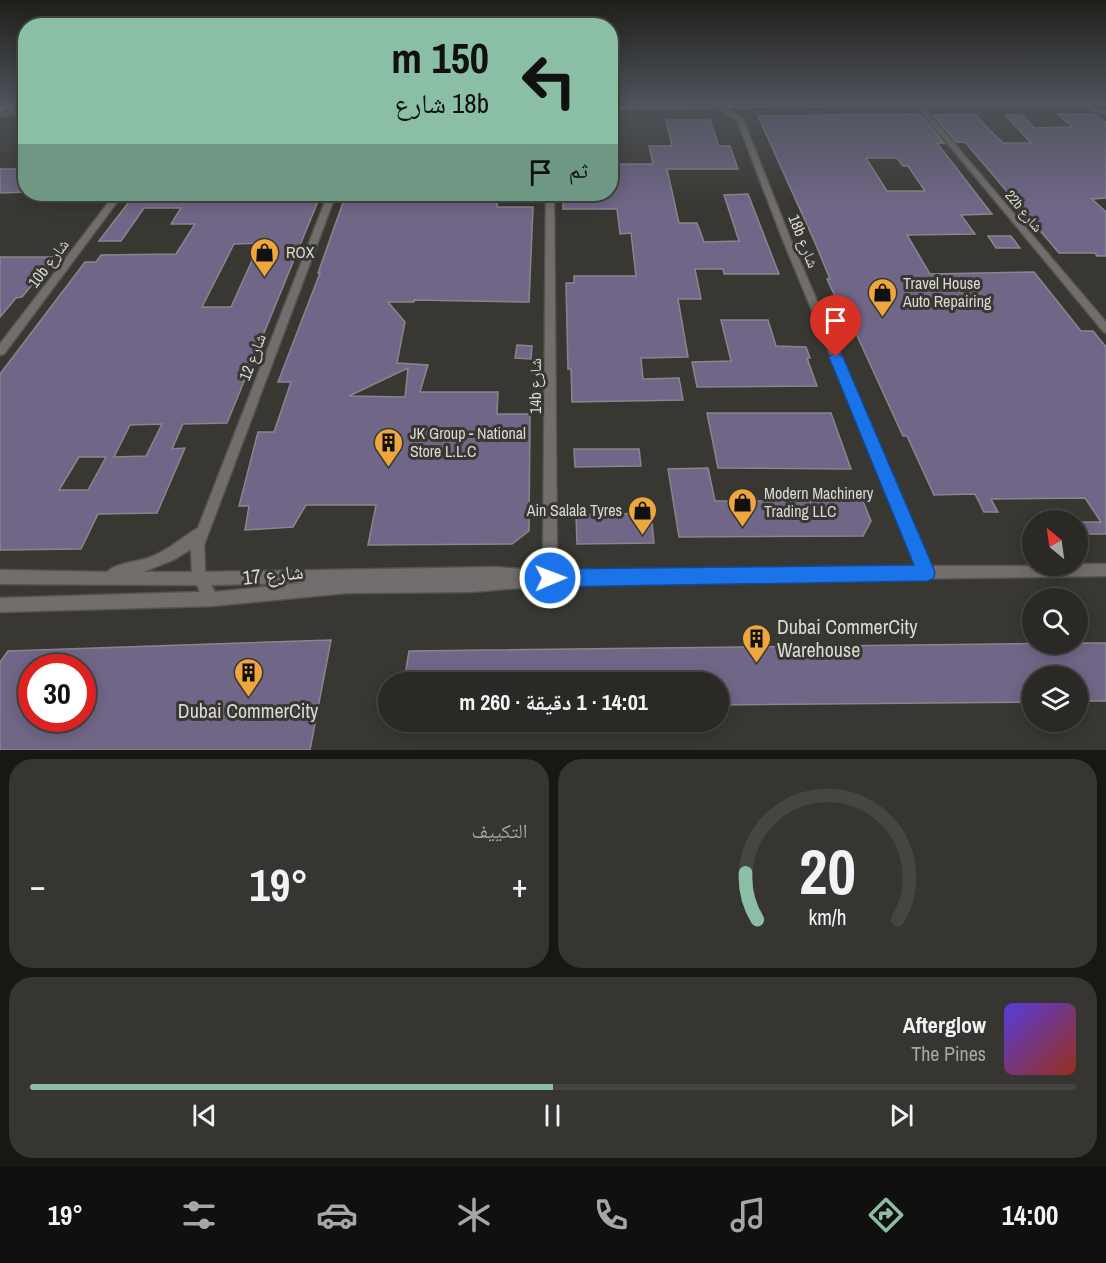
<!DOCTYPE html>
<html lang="ar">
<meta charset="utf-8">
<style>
:root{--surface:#2b2925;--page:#373532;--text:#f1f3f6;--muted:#a6a6a7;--line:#474542;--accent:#8abfa5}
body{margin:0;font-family:"Archivo Narrow","Noto Naskh Arabic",sans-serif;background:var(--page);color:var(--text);direction:rtl;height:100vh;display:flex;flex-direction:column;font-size:22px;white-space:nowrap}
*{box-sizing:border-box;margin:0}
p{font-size:20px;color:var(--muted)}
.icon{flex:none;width:33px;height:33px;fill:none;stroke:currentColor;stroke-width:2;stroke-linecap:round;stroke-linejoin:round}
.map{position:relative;height:750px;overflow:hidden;direction:ltr}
.side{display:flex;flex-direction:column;gap:9px;padding:9px;background:#181714;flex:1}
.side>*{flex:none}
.guide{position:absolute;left:18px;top:18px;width:600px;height:183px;border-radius:24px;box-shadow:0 3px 15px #0003,0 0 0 2px var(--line);direction:rtl;background:#8abfa5;color:#111;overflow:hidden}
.needle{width:39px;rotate:331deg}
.buttons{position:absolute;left:1022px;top:510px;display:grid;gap:12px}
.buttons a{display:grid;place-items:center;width:66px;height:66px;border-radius:50%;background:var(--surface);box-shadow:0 3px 15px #0003,0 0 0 2px var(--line);font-size:30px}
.speed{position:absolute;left:18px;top:654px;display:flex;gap:12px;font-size:30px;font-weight:700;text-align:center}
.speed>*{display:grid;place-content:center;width:78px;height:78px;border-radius:50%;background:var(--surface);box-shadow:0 3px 15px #0003,0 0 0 2px var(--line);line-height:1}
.speed .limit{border:9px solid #d22;background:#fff;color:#111}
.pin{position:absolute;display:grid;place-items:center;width:51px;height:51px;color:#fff;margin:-62px -26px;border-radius:50% 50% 50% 0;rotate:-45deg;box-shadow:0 0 6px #0007}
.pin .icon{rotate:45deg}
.me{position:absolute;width:66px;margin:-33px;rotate:89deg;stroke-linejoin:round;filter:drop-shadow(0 0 4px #0008)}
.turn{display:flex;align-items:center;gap:21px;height:126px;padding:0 30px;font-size:27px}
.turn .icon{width:78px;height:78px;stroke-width:2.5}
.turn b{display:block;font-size:42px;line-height:51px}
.then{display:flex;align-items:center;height:57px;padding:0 30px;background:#0003;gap:12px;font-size:22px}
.big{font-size:45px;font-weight:800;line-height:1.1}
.side .tile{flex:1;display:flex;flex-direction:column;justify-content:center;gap:9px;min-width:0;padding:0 21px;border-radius:24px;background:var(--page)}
.side .dial{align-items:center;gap:0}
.dial svg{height:156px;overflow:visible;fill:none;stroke:var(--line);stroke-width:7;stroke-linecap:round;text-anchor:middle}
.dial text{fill:var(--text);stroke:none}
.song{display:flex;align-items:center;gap:18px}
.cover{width:72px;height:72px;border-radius:9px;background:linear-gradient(135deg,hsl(250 70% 55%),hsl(10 70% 35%))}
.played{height:6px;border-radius:3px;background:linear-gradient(90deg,var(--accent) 50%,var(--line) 50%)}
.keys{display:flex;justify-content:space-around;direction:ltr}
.heat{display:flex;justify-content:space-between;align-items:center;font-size:33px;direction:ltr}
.side .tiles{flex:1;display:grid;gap:9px;grid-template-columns:1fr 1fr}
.tile:last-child{grid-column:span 2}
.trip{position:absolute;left:378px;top:672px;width:351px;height:60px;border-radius:30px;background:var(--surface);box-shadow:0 3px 15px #0003,0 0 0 2px var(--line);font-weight:800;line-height:60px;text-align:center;direction:rtl}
.dock{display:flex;height:96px;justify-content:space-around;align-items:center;background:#11100f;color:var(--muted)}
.dock .icon{width:42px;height:42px}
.dock .current{color:var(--accent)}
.dock b{font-size:27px;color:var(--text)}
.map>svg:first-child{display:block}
</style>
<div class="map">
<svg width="1106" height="750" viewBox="0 0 1106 750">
<rect width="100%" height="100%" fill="#393731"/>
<!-- building -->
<path fill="#706687" stroke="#88868d" stroke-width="1.5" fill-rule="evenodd" d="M914,114L921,115L944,143H937L992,214L961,215L975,234L907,235L930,274L1034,272L1081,331H1093L1106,347V534H1077V522H1101L1085,498L991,499L998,512H984L975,494L934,495L907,436H903L843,305H839L827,279H830L816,245L758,116ZM866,158H897L903,166H908L925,191H887Z
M974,114L1003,143H1031L1005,115H1022L1034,128L1072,127L1058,114H1095L1106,122V198L1092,199L1106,212V256H1097L1095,253H1059L965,142H956L933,115Z
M666,120H710L719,146H730L738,169H667L679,223H697L704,242L739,241L724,195L748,194L779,274H724L723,269H695L701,299H678L688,357L641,358L643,379L679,378L683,400L572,402L571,369H568L566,283H574V276H636L631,233L620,234L617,209H563V194H610V179H618L617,164H653L649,146H672Z
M0,169H26V192L0,193Z
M135,194H321L227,423L183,424L172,449L185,448L157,513L98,514L81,549L0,550V374L85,262H96L101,255L176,254L195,224H171L181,208H144L121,241H99ZM260,243L231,307H202L234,244ZM162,424L146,456L114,457L130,425ZM79,457H106L88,490H59Z
M346,194H498L497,207H533L529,302L414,300V302H388L405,322L397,363L428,365L420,392H498L497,414H530L529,531L512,544L368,545L376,505H306L293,527L245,530L249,506H239L258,432H274L291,382H278L320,273H318ZM408,368L405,397L349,396Z
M988,236H1011L1020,248H996Z
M0,257H55L22,297L16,298L0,317Z
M721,320H768L776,346L806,347L810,358H807L817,386L697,387L692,362L731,361Z
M517,345L532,346L531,359L515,358Z
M707,413H831L851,469L718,468Z
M574,449H639L641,466L575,467Z
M708,468L715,501H863L871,521L863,536L679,537L668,469Z
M651,513L654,543L577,544L576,515Z
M331,640L310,750H0V662L8,651ZM32,668H82V718H32Z
M1077,643H1106V701H1077V676H1032V702L718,705V682H404L409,651Z"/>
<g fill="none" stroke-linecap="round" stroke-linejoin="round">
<defs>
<path id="minor" d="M1106,100V104L610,107V103Z
M1090,106L1106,111V115L1088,109V107Z
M723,108L743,119L790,238L931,566H1077V564H1106V576L537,584L532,587L470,592L347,593L212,606L0,612V598L200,592L197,585L0,584V570L107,572C116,563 136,562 148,558C169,551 180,538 198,528L328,194H336L204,545L205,572L496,567L543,571L546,194H554L557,571L918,566L782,238L737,120L721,111L720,110ZM191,549L192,572H143L175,559ZM303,583L215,592L211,585Z
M920,108H924L1106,322V333L1103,331L920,110Z
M26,110V114L0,117V113Z
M115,194H123L4,354L0,355V344Z"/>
<path id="primary" d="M12,100H24L0,113V106Z"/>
<path id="trunk" d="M0,100H8L0,105Z"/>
</defs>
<!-- minor casing -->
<use href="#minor" stroke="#56544f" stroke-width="3"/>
<!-- primary casing -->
<use href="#primary" stroke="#56544f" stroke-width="2"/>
<!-- trunk casing -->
<use href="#trunk" stroke="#56544f" stroke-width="3"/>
<!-- minor -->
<use href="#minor" fill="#716e6d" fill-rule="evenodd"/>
<!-- primary -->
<use href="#primary" fill="#aaa4a1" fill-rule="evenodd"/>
<!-- trunk -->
<use href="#trunk" fill="#b6aeac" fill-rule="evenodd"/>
<!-- rail -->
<path stroke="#a9a7a3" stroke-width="2" stroke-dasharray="6 3" stroke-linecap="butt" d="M610,108L1106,105
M0,109L26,110"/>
</g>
<!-- sky -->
<linearGradient id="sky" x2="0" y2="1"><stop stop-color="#1f1e1b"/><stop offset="0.49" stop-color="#4e535a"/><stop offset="1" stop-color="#4e535a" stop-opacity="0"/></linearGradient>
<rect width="1106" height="206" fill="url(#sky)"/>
<!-- route -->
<path fill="#1a73e8" stroke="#114b97" stroke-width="1.5" d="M836,352L843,357L933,567L935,573L933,579L927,581L550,587L544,584L542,578L544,572L550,569L914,565L829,357Z"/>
<!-- icons -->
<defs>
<symbol id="shop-pin" viewBox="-11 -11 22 30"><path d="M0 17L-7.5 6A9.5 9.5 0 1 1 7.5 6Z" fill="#efa73d" stroke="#393731"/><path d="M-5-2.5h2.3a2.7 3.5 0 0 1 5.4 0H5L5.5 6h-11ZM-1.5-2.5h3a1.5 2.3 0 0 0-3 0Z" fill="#111"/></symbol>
<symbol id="building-pin" viewBox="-11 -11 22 30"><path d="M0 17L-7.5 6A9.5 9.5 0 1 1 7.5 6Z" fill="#efa73d" stroke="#393731"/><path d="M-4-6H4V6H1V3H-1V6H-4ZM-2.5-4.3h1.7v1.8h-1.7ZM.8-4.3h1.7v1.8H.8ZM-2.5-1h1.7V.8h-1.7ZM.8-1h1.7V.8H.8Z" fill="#111"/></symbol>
</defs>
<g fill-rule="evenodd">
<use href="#shop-pin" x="248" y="236" width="33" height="45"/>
<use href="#shop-pin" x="866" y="276" width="33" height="45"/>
<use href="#building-pin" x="372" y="426" width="33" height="45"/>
<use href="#shop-pin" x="726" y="486" width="33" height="45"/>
<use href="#shop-pin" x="626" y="494" width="33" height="45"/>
<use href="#building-pin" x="740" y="622" width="33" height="45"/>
<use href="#building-pin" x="232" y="656" width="33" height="45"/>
</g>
<g text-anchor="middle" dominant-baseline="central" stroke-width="6" stroke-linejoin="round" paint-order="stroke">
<!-- far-street labels -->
<g font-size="14" fill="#dad9d5" stroke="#393731">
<text transform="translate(1024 211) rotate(50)">22b شارع</text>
</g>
<!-- street labels -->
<g font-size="16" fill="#dad9d5" stroke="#393731">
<text transform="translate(804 241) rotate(68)">18b شارع</text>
<text transform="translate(48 263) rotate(-53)">10b شارع</text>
<text transform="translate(252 357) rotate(-69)">شارع 12</text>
<text transform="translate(535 386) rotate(-90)">14b شارع</text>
</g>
<!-- poi labels -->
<g font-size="16" fill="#dad9d5" stroke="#393731" text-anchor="start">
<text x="286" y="252">ROX</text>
<text x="903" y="283">Travel House<tspan x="903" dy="18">Auto Repairing</tspan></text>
<text x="410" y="433">JK Group - National<tspan x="410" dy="18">Store L.L.C</tspan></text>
<text x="764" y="493">Modern Machinery<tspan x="764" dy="18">Trading LLC</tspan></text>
<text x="622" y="510" text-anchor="end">Ain Salala Tyres</text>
</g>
<!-- near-street labels -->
<g font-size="20" fill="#dad9d5" stroke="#393731">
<text transform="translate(273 574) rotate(-6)">شارع 17</text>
</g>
<!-- near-poi labels -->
<g font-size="20" fill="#dad9d5" stroke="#393731" text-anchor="start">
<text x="777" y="626">Dubai CommerCity<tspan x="777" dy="23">Warehouse</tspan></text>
<text x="248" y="710" text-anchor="middle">Dubai CommerCity</text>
</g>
</g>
</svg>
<div class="buttons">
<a><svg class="needle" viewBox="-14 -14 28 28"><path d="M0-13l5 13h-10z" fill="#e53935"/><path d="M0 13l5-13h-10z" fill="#a6a6a7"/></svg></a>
<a><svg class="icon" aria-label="search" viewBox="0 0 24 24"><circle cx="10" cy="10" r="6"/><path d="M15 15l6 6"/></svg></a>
<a><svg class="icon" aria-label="layers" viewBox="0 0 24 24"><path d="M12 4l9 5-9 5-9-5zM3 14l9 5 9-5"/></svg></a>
</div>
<div class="speed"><div class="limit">30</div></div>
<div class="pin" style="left:836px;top:357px;background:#d93025"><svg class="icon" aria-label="arrive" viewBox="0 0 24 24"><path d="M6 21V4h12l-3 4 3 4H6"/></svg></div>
<svg class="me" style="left:550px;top:578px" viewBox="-20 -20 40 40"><circle r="17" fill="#1a73e8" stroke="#fff" stroke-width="3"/><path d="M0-11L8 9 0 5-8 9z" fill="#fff"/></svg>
<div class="trip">14:01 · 1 دقيقة · 260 m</div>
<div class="guide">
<div class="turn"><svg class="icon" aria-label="left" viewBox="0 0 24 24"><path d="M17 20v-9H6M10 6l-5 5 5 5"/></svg><div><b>150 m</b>18b شارع</div></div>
<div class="then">ثم<svg class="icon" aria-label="arrive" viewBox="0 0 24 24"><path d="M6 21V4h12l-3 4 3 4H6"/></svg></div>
</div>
</div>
<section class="side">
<div class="tiles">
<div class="tile dial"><svg viewBox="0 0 100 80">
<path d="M14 69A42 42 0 1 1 86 69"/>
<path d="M14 69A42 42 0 0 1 8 45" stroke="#8abfa5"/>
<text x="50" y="56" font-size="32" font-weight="700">20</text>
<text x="50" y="72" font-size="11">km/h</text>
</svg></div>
<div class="tile"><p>التكييف</p>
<div class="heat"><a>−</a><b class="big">19°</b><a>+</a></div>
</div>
<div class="tile">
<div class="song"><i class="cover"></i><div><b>Afterglow</b><p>The Pines</p></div></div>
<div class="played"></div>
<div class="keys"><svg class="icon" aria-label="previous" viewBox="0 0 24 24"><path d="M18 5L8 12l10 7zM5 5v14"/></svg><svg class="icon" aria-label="pause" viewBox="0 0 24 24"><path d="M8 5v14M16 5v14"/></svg><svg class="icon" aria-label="next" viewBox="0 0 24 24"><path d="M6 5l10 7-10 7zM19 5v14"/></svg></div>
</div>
</div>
</section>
<nav class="dock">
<b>14:00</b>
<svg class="icon current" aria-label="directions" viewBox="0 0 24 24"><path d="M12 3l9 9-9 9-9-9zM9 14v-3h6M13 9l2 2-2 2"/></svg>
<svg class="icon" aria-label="music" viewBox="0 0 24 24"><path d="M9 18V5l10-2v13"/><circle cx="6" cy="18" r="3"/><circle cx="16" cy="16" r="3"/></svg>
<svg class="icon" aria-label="phone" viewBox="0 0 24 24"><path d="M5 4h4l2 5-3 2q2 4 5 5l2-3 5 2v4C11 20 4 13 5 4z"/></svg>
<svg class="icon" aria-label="climate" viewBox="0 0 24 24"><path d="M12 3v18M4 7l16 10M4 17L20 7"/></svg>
<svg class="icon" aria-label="car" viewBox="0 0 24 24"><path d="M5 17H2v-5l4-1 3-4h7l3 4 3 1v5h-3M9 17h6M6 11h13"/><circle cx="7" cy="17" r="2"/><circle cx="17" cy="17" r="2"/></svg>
<svg class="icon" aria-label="filters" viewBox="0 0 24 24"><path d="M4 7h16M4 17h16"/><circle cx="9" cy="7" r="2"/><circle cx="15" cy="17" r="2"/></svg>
<b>19°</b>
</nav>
